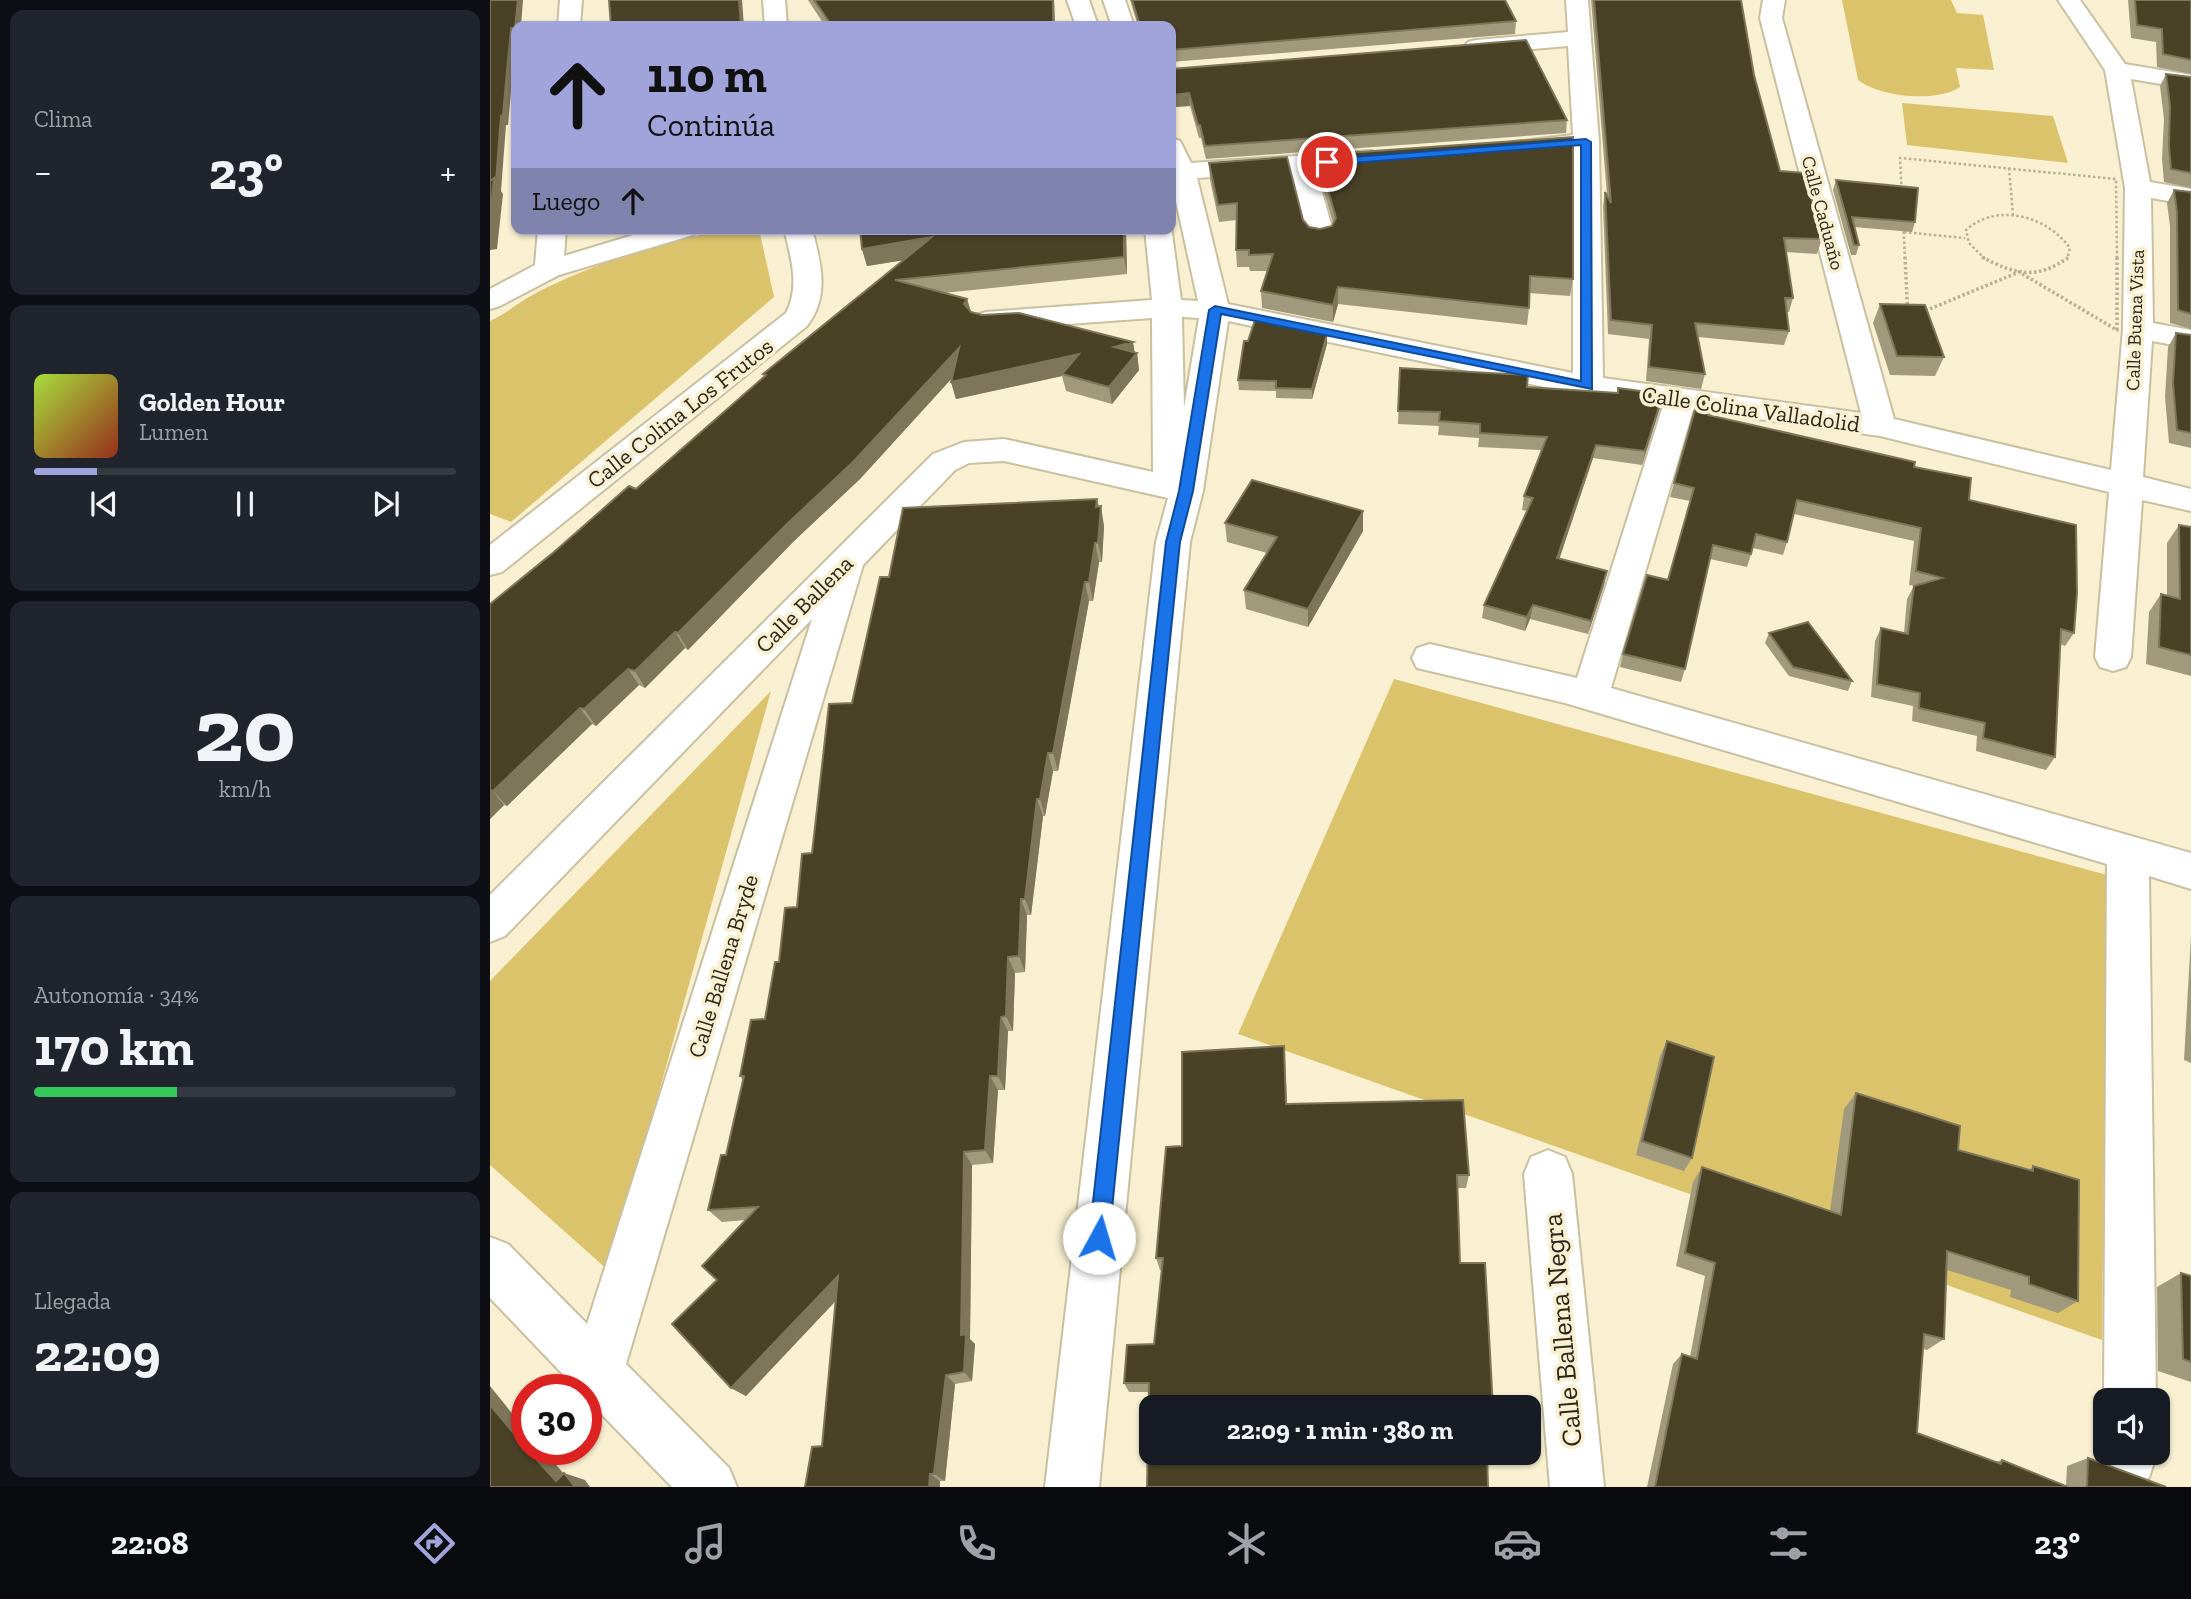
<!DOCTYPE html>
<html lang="es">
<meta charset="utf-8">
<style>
:root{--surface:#171b24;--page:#20242c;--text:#f1f3f6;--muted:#9ea1a6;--line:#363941;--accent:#a0a4da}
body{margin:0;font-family:"Zilla Slab",serif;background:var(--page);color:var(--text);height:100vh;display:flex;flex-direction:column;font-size:26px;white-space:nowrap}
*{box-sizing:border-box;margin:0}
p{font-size:23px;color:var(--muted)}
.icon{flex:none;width:38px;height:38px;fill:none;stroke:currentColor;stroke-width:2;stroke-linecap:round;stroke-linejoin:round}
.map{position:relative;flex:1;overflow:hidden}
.drawer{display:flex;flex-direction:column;gap:10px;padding:10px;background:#0d0f14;width:490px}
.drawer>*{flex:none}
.top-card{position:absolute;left:21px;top:21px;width:665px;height:214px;border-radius:14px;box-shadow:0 2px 5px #0004;background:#a0a4da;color:#111;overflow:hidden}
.buttons{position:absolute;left:1603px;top:1388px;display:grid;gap:14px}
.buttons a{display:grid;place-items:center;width:77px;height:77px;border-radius:14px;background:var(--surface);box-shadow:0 2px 5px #0004;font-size:35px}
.speed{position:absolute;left:21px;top:1374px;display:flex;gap:14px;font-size:35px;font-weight:700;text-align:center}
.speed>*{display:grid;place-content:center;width:91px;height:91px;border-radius:50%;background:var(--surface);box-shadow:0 2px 5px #0004;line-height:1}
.speed .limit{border:10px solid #d22;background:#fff;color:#111}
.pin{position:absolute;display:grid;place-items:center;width:60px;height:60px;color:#fff;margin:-30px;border:4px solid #fff;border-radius:50%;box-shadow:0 2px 7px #0007}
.me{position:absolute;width:77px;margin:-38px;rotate:6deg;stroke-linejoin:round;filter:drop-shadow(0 0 5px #0008)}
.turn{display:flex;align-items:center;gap:24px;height:147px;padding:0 21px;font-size:32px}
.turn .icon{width:91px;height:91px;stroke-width:2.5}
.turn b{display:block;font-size:49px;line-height:60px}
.then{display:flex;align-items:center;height:66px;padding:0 21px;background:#0003;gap:14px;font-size:26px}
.big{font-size:52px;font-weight:700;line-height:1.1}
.drawer .card{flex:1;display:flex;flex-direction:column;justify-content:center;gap:10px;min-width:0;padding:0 24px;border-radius:14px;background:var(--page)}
.drawer .dial{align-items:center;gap:0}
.dial b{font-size:91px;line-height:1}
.song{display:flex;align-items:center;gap:21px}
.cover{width:84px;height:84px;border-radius:10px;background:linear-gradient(135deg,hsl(80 70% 55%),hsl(10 70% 35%))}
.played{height:7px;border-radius:4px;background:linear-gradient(90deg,var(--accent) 15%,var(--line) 15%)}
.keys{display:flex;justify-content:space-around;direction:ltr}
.heat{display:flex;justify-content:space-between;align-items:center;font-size:38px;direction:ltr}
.charge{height:10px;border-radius:5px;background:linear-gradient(90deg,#34c759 34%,var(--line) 0)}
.trip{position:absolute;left:649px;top:1395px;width:402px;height:70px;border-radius:14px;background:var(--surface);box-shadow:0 2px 5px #0004;font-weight:700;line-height:70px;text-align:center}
.menu{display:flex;height:112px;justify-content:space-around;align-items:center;background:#090b0e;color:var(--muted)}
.menu .icon{width:49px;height:49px}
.menu .current{color:var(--accent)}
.menu b{font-size:32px;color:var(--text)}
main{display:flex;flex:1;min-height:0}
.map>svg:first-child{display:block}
</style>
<main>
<section class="drawer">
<div class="card"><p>Clima</p>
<div class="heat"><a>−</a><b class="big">23°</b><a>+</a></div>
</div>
<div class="card">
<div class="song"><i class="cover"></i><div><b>Golden Hour</b><p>Lumen</p></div></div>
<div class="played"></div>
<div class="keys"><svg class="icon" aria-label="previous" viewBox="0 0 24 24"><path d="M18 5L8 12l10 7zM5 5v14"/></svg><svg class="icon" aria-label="pause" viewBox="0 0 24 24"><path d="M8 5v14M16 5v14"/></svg><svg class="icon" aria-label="next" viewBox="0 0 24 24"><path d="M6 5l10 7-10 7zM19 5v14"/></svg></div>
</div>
<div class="card dial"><b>20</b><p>km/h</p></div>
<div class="card"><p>Autonomía · 34%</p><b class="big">170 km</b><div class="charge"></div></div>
<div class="card"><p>Llegada</p><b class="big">22:09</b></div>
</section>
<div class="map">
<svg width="1701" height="1487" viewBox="0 0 1701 1487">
<rect width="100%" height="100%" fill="#f8f0d0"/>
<!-- green -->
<path fill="#dac36b" d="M1352,0H1461L1467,13L1493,15L1504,70L1466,68L1470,87C1447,103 1389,97 1368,80Z
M1412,103L1563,116L1578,163L1417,145Z
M240,229H269L284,297L21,522L0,514V321C16,314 30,301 46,293C104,263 176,240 240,229Z
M904,679L1617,875L1612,1340L748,1034Z
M281,691L119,1271L0,1165V981Z"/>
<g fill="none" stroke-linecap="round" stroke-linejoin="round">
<defs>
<path id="minor" d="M70,0H92L90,26H68Z
M273,0H295L297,26H275Z
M577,0H599L608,26H586Z
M613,0H635L644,26H622Z
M1076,0H1098L1109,142L1113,378L1371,413L1270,18L1273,0H1295L1292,18L1404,419L1621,470L1633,329L1635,188L1615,70L1568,0H1590L1635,64L1701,75V89L1641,79L1660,182L1701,189V205L1661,198L1663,323L1701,330V348L1662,341L1653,477L1701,489V511L1652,500L1641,657L1636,667L1623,671L1610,667L1605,657L1619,492L1390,436L1203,410L1121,688L1701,853V889L1659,876L1666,1400H1615V1404L1614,1400L1617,864L1075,703L927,668L922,658L927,648L940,644L1087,678L1173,406L1098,396L738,321L713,491L700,542L609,1487H555L666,542L678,498L514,461L479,463L465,470L373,565L136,1364L239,1468L247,1487H182L96,1398V1390H88L0,1298V1237L18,1244L97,1324L322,619L15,936L0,942V895L443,454L474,442L514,439L663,472L662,318L496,330L486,327L481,321L486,315L496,312L662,300L655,229H681V226L691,300L708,301L681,179V138L690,141L701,163L881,151L890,154L894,159L890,164L826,170L844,235L840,241L830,243L820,241L816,235L800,172L707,178L738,304L1083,373V151L1032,155L1023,152L1019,147L1023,142L1083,135L1078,46L986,54L978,52L974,47L978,42L986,40L1078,32ZM692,317L709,318L694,408Z
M48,229H76L74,256L163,229H206L203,235L69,275L10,306L0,309V289L45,265Z
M294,229H322C331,263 340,296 317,326L12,572L0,575V545L296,313C310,287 301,257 294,229Z
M1058,1150L1075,1157L1082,1174L1114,1487H1060L1034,1174L1041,1157Z
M1615,1447V1452H1667L1659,1478L1640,1486L1621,1478L1613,1459Z"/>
</defs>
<!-- minor casing -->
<use href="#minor" stroke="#c9c0a1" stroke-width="4"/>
<!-- path-far1 -->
<path stroke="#b7b096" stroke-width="2.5" stroke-dasharray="2.5 2.5" stroke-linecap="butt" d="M1519,168L1523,215
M1414,232L1475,238
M1415,259L1410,158L1626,179L1627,259
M1495,259L1479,243L1476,230C1507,202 1557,216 1580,248L1577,259"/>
<!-- path -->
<path stroke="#b7b096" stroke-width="3.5" stroke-dasharray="2.5 2.5" stroke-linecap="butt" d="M1415,257L1418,318L1529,272L1627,330V257
M1492,257C1526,275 1547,280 1579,257"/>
<!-- minor -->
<use href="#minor" fill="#fff" fill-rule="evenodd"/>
</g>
<!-- wall -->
<path fill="#a1997c" d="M318,0H564L565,26H335Z
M640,0H1015L1026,21L1025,34L681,62V26H648Z
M1101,0H1251L1264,75L1290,171L1332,239L1327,254L1296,252L1303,298L1299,312H1297L1299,331L1294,345L1208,337L1215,374L1211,389L1156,381L1159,339L1118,334L1113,206L1115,192L1117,195Z
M1638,0H1701V74L1667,67L1666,42L1641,38Z
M681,69L1077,120L1076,133L716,159L711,138H709L700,106L684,107L681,95Z
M1676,74L1701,77V188L1674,182L1672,159L1674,119L1670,86Z
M828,155L1083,279L1080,296L1039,293V308L1037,325L848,304L843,322L772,308L771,291L778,271H760L759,267H747L746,250L747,220L729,222L720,180L719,163L813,220L819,227L830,229L842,226L843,223L828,171Z
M1346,180L1425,222L1422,232L1364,227L1369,245L1366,255H1361L1343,190Z
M1684,190L1701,192V329L1680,323V226L1677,203Z
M370,229H636L637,274L454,293L477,299L481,312L492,315L643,342L644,352L647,353L649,370L622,404L576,391L572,376L466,399L461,382L462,378L370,479L304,541L198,650L195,648L155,688L149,685L106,726L102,724L17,806L14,805L0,819V604L146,489L274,377L273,374L414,260L377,266L372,249Z
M1390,304L1454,357L1445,376L1400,375L1383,323Z
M1686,333L1701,335V448L1679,443L1675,397L1678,347Z
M837,344L822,399L786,398V391L749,390L748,380Z
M910,368L1037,387L1127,393L1128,388L1173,394L1152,465L1103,458L1069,559L1114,585L1098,634L1040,619L1035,631L992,618L994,605L1038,511L1032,510L1034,496L1051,450L988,447L989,438L948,435L949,426L908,424Z
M1218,415L1424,467L1479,500L1584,633L1575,646L1570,644L1565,757L1556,770L1486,751L1487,736L1422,721L1423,706L1381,697L1385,641L1391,628L1414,633L1417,599L1424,586L1419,585L1424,541L1304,514L1297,542L1293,555L1263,548L1257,567L1220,559L1195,669L1191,682L1130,667L1133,654L1178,580L1200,501L1180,497L1184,483Z
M607,499L614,526L612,562H609L603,601H599L568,771H563L555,816H553L541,915H537L535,972L525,973L523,1031H518L515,1090H508L503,1163L482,1165L480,1339L485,1344L482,1381L465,1384L455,1481H450L332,1446L345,1301L256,1396L241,1388L227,1280L256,1220L232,1222L218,1210L236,1155L253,1080L250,1076L275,1019L289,962L307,907L362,703L399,577Z
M735,523L873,531L818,627L756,609L754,590L777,553L737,542Z
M1689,525L1701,527V676L1656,664L1659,612L1671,594L1677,596V543Z
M1279,633L1362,681L1358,691L1299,676L1275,643Z
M1701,936V1063L1694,1060Z
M1177,1041L1202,1158L1194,1171L1146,1155L1170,1056Z
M795,1061L797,1104L979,1175L976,1188H967L659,1392H639L634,1383L664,1344L672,1270H670L666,1258L692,1146Z
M1366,1093L1468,1150L1539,1170L1543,1166L1588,1301L1568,1313L1520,1297L1521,1290L1457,1270L1454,1339L1437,1350L1433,1349L1427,1433L1506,1462L1512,1460L1576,1486L1577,1466L1598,1458L1676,1487H1157L1183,1364L1192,1354L1200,1357L1215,1276L1186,1266L1203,1182L1212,1167L1340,1211L1354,1109Z
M1691,1273L1701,1276V1382L1668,1371L1667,1287Z"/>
<!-- shaded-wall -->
<path fill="#7e765a" d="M28,0H33L31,26H26V37L18,125H16L11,191L13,194L7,249L0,250V216L11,116L21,28Z
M249,0H252L254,26H251Z
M563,0H564L565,26H563Z
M699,93L700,106L684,107L683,95Z
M634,229H636L637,274L634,257Z
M442,237L446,255L377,266L372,249Z
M848,287V304L843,322V305Z
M477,299L482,316L474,304Z
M837,334V344L822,399V389Z
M643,342L645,355L647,353L649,370L622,404L619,387L624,347Z
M469,348L474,365L370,479L304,541L198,650L188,633Z
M589,354L572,374V376L466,399L461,382Z
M1173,394L1170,408L1152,465L1155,451Z
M1106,445L1103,458L1065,572L1067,558Z
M607,499L610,517L611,506L614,526L612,562L608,543Z
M873,511V531L818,627V609Z
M605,543L609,562L603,601L599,582Z
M1117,571L1114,585L1098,634L1101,621Z
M595,582L599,601L568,771L563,753Z
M1043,605L1040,619L1035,631L1037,617Z
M185,632L195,648L155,688L145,671Z
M138,669L149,685L106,726L94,709Z
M90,708L102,724L17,806L3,791Z
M558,753L563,771L555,816L550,799Z
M1,789L14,805L0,819V790Z
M547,799L553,816L541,915L535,899Z
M531,899L537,915L535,972L529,956Z
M518,957L525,973L523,1031L516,1016Z
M511,1017L518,1031L515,1090L508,1076Z
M500,1076L508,1090L503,1163L495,1150Z
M474,1152L482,1165L480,1339L485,1344L482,1381L474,1372L471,1335Z
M348,1276L359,1287L256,1396L241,1388Z
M456,1375L465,1384L455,1481L444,1474Z
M0,1386L37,1432V1448L15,1424L0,1405Z
M38,1449H52L75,1475L74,1473L95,1480L100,1487H84L66,1481Z
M440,1474L450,1481V1487H439Z"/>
<!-- building -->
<path fill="#4a4227" stroke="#7e765a" stroke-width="2" d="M0,0H28L25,28H21L13,115L11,116L6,181L4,178L0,181Z
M119,0H249L251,26H121Z
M324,0H563V26H342Z
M642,0H1015L1026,21L681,50V26H650Z
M1104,0H1251L1264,75L1290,171L1315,173L1332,239L1294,238L1303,298H1295L1299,331L1205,323L1215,374L1159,367L1162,325L1121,320L1115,192L1121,203Z
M1645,0H1701V60L1673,54L1672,29L1647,25Z
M1036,40L1077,120L715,146L710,125H708L699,93L683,95L681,87V69Z
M1676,74L1701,77V173L1681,169L1679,146L1680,106Z
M1083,137V279L1040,276L1039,308L848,287L843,305L771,291L783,254L759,255V250H746L747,203L728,205L719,163L797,157L813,220L819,227L830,229L842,226L846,218L828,155Z
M4,178L0,216V181Z
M1346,180L1428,188L1425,222L1362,217L1369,245H1364Z
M1684,190L1701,192V314L1688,310L1687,212Z
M370,229H634V257L405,280L477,299L474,304L481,312L492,315L529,313L643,342L624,347L647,353L619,387L572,374L589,354L461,382L469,348L363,462L297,524L188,633L185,632L145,671L138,669L94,709L90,708L3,791L0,790V604L64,552L139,486L146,489L276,375L273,374L442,237L372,249Z
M1390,304L1435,305L1454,357L1407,356Z
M765,320L837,334L822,389L786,388V381L748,380L754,341H758Z
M1686,333L1701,335V433L1687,430L1683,383Z
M910,368L1038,375L1037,387L1128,393V388L1173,394L1155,451L1106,445L1067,558L1117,571L1101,621L1043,605L1037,617L994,605L1043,498L1034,496L1057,437L990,433V424L949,421L950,412L908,411Z
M1208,399L1219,401L1218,415L1425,462L1424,467L1481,478L1479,500L1586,525L1587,593L1584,633L1571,629L1565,757L1493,738L1495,723L1429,708L1430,693L1387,684L1391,628L1418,634L1424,586L1452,578L1426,571L1431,528L1307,500L1297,542L1266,534L1261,554L1223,545L1195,669L1133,654L1157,575L1178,580L1204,488L1184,483Z
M762,480L873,511L818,609L754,590L787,537L735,523Z
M607,499L606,507L611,506L608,543H605L599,582H595L563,753H558L550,799H547L535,899H531L529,956L518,957L516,1016L511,1017L508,1076H500L495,1150L474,1152L471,1335L476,1334L474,1372L456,1375L444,1474H440L439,1487H315L322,1447L332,1446L348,1276L241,1388L182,1324L227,1280L212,1266L268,1207L218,1210L231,1155H236L254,1076H250L261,1020L275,1019L285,962H289L295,908L307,907L312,854L322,853L339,704L362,703L390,577H399L413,508Z
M1689,525L1701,527V655L1669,647L1671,594L1690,599Z
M1318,622L1362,681L1303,667L1279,633Z
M1177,1041L1224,1057L1202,1158L1152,1141Z
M794,1046L796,1104L973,1100L979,1175H967L970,1263H995L1003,1407H662V1452H997L998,1487H657L659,1383H634L637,1345L664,1344L673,1258H666L676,1147L692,1146V1052Z
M1366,1093L1470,1126L1468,1150L1543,1171V1166L1589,1180L1588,1301L1539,1284V1277L1457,1251L1454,1339L1434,1334L1427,1433L1511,1464L1512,1460L1578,1487H1165L1192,1354L1207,1359L1225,1263L1195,1253L1212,1167L1351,1215Z
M1691,1273L1701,1276V1362L1693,1359Z
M0,1405L37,1449L66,1481L74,1473L85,1487H0Z
M1598,1458L1676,1487H1597Z"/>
<!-- route -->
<path fill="#1a73e8" stroke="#114b97" stroke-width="2" d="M1096,139L1101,142L1102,389L731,314L703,491L690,542L619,1238L616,1245L609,1248L602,1245L599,1238L676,542L689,491L719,310L725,306L1091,381V145L837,165L832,162L837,159Z"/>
<g text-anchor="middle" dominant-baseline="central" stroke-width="7" stroke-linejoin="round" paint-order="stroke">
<!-- far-street labels -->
<g font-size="19" fill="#2a261a" stroke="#f8f0d0">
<text transform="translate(1333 213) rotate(75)">Calle Caduaño</text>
<text transform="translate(1645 320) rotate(-88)">Calle Buena Vista</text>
</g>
<!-- street labels -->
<g font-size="23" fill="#2a261a" stroke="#f8f0d0">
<text transform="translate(1261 409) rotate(8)">Calle Colina Valladolid</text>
<text transform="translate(190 413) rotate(-38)">Calle Colina Los Frutos</text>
<text transform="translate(314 604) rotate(-45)">Calle Ballena</text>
<text transform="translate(233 966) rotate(-73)">Calle Ballena Bryde</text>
</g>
<!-- near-street labels -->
<g font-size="28" fill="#2a261a" stroke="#f8f0d0">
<text transform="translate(1072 1330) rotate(-95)">Calle Ballena Negra</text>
</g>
</g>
</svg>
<div class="buttons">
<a><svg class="icon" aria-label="sound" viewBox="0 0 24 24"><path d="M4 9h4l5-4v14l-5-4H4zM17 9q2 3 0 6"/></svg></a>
</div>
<div class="speed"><div class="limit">30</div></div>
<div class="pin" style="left:837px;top:162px;background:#d93025"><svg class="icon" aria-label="arrive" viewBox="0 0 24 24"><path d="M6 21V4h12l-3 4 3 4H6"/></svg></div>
<svg class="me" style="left:609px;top:1238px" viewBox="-20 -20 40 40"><circle r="19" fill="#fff"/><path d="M0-13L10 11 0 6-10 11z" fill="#1a73e8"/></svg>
<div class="trip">22:09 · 1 min · 380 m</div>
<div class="top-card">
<div class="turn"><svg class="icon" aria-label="ahead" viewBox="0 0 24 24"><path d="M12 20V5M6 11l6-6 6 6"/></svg><div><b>110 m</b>Continúa</div></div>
<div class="then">Luego<svg class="icon" aria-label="ahead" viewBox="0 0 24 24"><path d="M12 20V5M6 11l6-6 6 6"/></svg></div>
</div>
</div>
</main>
<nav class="menu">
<b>22:08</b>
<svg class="icon current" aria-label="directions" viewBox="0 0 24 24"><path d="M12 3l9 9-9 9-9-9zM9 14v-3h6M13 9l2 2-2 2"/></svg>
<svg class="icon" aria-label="music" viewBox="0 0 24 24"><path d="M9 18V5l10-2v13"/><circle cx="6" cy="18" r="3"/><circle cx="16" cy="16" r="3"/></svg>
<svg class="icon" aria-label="phone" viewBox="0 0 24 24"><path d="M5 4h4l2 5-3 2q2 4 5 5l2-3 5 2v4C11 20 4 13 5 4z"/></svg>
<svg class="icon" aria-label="climate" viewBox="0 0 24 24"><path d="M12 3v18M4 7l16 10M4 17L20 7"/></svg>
<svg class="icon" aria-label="car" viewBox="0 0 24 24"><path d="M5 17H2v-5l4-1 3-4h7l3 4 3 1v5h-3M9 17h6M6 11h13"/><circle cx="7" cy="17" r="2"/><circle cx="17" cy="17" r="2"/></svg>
<svg class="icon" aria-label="filters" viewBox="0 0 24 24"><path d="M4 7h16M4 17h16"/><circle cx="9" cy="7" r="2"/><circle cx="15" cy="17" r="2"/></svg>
<b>23°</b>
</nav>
